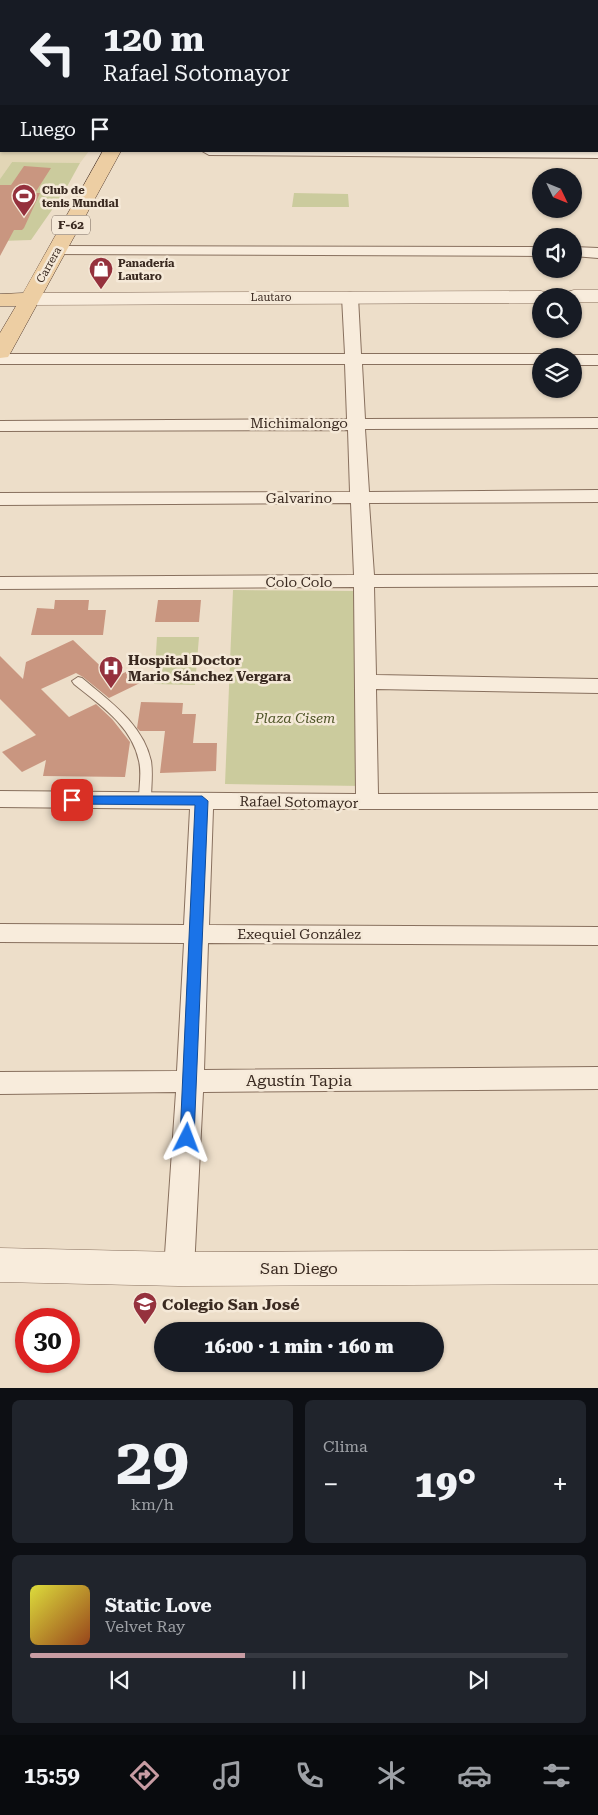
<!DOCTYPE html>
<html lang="es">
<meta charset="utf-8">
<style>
:root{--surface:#171b24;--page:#20242c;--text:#f1f3f6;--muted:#9ea1a6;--line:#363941;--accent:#c89ca3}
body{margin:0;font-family:"Roboto Serif",serif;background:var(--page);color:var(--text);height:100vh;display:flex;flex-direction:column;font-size:19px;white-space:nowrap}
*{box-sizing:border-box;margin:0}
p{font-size:16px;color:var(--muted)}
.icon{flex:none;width:28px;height:28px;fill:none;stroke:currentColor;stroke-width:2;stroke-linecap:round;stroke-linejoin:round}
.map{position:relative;height:1388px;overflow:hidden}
.sheet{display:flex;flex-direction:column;gap:12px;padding:12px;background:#0d0f14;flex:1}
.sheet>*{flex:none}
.top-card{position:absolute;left:0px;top:0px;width:599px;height:152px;box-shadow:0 1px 4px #0004;background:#171b24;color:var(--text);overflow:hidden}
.needle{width:32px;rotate:133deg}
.controls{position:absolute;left:532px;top:168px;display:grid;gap:10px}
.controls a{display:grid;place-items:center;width:50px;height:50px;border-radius:50%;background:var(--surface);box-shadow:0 1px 4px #0004;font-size:25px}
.speed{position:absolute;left:15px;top:1308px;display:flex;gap:10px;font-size:25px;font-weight:700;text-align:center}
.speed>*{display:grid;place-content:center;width:65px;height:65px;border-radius:50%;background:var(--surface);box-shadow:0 1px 4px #0004;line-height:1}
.speed .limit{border:8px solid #d22;background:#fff;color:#111}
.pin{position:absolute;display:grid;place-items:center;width:42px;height:42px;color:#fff;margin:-21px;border-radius:10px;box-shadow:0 2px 8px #0006}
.me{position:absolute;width:55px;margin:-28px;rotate:3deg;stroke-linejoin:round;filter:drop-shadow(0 0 4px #0008)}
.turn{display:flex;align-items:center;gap:18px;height:105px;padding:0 20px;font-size:22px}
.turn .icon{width:65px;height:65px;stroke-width:2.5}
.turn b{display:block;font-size:35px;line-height:42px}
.then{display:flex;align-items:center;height:48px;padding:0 20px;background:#0003;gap:10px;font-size:19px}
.big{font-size:38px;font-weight:800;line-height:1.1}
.sheet .widget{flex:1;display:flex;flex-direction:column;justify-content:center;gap:8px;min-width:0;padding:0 18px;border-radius:8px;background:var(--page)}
.sheet .dial{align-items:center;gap:0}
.dial b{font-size:65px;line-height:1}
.song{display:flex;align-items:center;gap:15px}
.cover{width:60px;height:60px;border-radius:8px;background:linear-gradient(135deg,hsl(60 70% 55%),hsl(20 70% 35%))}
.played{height:5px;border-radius:2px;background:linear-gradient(90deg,var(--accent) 40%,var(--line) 40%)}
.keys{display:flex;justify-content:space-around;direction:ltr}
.heat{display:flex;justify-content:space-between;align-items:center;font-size:28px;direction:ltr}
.sheet .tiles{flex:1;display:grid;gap:12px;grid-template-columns:1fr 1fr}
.widget:last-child{grid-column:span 2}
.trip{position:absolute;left:154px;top:1322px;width:290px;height:50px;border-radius:25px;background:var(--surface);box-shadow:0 1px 4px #0004;font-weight:800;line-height:50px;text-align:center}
.dock{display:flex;height:80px;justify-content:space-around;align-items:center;background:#090b0e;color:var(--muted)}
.dock .icon{width:35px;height:35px}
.dock .on{color:var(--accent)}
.dock b{font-size:22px;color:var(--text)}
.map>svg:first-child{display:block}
</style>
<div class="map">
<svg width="598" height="1388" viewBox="0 0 598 1388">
<rect width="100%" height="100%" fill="#eddec9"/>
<!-- farmland -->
<path fill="#e2d6b6" d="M0,129L1,151H89L80,163L12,162L0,179Z"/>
<!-- green -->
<path fill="#cbcb9d" d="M12,162L80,163L63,194L31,240L0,241V179Z
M294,193L348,194L349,207H292Z
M233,590L362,591L363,786L225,784Z
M157,637H199L195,685L154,684Z"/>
<!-- building -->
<path fill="#c99680" d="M24,166L51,168L35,193H40L24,228L22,230H14L0,256V185H11Z
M55,600H89L88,610H106L103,635H31L37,608L54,609Z
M158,600H201L199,622H155Z
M73,640L113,678L130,670L142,682L109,698L83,677L76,673L41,689L69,717L96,704L112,719L130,742L125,777L43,776L46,760L22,772L2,752L36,735L0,699V656L23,679L26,662Z
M141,702L183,703L182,714H196L193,743H217L216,771L160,773L165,731H140L137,728Z"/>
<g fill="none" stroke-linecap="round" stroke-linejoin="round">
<defs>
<path id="service" d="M78,677L82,678C109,701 143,724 151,761C153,774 151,787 151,800L149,803H141L139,800C139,787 142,773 139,761C132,726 100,705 74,684L72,681Z"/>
<path id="minor" d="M38,0H50V1H38Z
M0,6H1V14H0Z
M0,51H1V59H0Z
M598,150V158L209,155L202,151Z
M57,246L541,247V256L52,254L49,251L52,248Z
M574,247L598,248V258L574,256Z
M350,292L356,294L358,297L361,354H541L547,356H541V364H362L365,419L598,418V428L365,429L369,492L598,490V502L369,503L374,575L598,574V586L374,587L376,675L598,679V693L376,689L378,794L598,793V809H213L209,925L598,927V945L208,943L204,1070L598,1067V1089L203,1092L194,1269L189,1278L179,1282L169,1278L164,1269L176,1092L0,1094V1072L177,1071L184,943L0,942V924L184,925L190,809L0,807V791L356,794L354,587L0,589V577L354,575L351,503L0,505V493L350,492L348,430L0,431V421L347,419L345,364H0V354H345L342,297L344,294Z
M574,355H598V365H574V356H569Z"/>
<path id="tertiary" d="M574,290H598V302H574V296H564L567,292Z
M541,291L548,293L551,296H541V303L30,305L23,303L20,299L23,295L30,293Z
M0,1248L179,1252L598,1250V1284L179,1286L0,1282Z"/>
<path id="primary" d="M103,151H121L11,352L8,357L0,358V333L16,306H0V294L23,293Z"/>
</defs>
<!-- service casing -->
<use href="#service" stroke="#88705e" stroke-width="2"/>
<!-- minor casing -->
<use href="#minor" stroke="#88705e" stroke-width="2"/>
<!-- tertiary casing -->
<use href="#tertiary" stroke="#88705e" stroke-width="1"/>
<!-- primary casing -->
<use href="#primary" stroke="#573f32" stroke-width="1"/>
<!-- service -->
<use href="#service" fill="#f8ecdc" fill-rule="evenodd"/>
<!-- minor -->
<use href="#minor" fill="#f8ecdc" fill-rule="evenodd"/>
<!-- tertiary -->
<use href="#tertiary" fill="#f8ecdc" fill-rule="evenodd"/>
<!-- primary -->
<use href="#primary" fill="#edcea3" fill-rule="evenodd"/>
</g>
<!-- route -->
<path fill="#1a73e8" stroke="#114b97" d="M72,796H202L208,801L194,1138L192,1142L187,1144L182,1142L180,1138L195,805L72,804L66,800Z"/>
<!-- icons -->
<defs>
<symbol id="stadium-pin" viewBox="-11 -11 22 30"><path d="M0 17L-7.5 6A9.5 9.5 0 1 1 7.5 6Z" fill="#95313d" stroke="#f5e9d8"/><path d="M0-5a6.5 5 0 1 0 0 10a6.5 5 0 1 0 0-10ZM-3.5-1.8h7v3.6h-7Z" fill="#fff"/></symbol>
<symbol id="shop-pin" viewBox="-11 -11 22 30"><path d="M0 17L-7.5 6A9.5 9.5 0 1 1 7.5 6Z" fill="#95313d" stroke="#f5e9d8"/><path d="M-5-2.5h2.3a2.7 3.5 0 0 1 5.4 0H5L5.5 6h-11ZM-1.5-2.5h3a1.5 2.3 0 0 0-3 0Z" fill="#fff"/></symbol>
<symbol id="hospital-pin" viewBox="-11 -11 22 30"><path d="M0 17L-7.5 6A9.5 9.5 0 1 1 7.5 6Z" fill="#95313d" stroke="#f5e9d8"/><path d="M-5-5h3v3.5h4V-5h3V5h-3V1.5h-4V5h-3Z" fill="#fff"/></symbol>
<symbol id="school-pin" viewBox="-11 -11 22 30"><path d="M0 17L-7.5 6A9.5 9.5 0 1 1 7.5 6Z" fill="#95313d" stroke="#f5e9d8"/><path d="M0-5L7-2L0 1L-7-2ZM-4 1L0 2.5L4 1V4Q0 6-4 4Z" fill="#fff"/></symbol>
</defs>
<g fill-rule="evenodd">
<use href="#stadium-pin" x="10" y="182" width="28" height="38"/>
<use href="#shop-pin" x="87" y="255" width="28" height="38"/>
<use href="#hospital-pin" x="97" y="654" width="28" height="38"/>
<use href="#school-pin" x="131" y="1290" width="28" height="38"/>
</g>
<g text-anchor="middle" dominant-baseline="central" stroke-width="5" stroke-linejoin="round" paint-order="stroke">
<!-- far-poi labels -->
<g font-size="11" font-weight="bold" fill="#3a2a21" stroke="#f5e9d8" text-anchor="start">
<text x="42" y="190">Club de<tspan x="42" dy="13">tenis Mundial</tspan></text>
<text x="118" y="263">Panadería<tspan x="118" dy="13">Lautaro</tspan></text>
</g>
<!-- far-street labels -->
<g font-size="11" fill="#3a2a21" stroke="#f5e9d8">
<text transform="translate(49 265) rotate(-61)">Carrera</text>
<text x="271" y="297">Lautaro</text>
</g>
<!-- shield labels -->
<rect fill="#f5e9d8" stroke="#726358" stroke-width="1" x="52" y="215.5" width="38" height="19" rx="4"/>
<g font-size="12" font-weight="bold" fill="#3a2a21">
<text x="71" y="225">F-62</text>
</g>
<!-- street labels -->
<g font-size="14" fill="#3a2a21" stroke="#f5e9d8">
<text x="299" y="423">Michimalongo</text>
<text x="299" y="498">Galvarino</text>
<text x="299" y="582">Colo Colo</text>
<text transform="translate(299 802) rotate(1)">Rafael Sotomayor</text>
<text x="299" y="934">Exequiel González</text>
</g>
<!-- poi labels -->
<g font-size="14" font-weight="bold" fill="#3a2a21" stroke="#f5e9d8" text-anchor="start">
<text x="128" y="660">Hospital Doctor<tspan x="128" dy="16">Mario Sánchez Vergara</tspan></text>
</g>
<!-- park labels -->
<g font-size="14" font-style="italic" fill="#4f5528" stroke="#f5e9d8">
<text x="295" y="718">Plaza Cisem</text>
</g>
<!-- near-street labels -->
<g font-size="16" fill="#3a2a21" stroke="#f5e9d8">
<text x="299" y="1080">Agustín Tapia</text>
<text x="299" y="1268">San Diego</text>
</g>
<!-- near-poi labels -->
<g font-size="16" font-weight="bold" fill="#3a2a21" stroke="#f5e9d8" text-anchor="start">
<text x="162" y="1304">Colegio San José</text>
</g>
</g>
</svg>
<div class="controls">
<a><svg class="needle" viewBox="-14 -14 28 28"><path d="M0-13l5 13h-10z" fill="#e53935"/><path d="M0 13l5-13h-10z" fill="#9ea1a6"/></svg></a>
<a><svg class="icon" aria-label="sound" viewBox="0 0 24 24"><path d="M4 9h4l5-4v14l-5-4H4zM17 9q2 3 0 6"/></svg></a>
<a><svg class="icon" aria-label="search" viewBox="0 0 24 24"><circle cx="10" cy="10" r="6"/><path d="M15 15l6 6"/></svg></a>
<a><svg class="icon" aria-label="layers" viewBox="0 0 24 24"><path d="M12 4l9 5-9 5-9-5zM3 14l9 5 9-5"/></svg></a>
</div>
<div class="speed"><div class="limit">30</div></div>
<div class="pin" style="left:72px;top:800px;background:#d93025"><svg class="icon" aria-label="arrive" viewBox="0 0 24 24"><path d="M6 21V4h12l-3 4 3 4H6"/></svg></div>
<svg class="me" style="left:187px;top:1138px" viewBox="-20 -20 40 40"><path d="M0-17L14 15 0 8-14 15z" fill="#1a73e8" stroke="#fff" stroke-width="4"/></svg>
<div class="trip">16:00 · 1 min · 160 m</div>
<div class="top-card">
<div class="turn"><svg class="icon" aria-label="left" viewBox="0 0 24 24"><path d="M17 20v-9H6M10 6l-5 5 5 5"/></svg><div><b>120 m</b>Rafael Sotomayor</div></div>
<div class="then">Luego<svg class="icon" aria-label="arrive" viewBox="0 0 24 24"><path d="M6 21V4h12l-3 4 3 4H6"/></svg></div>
</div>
</div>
<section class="sheet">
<div class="tiles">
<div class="widget dial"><b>29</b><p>km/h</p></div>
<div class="widget"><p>Clima</p>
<div class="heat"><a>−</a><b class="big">19°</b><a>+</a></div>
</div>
<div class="widget">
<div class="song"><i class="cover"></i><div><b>Static Love</b><p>Velvet Ray</p></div></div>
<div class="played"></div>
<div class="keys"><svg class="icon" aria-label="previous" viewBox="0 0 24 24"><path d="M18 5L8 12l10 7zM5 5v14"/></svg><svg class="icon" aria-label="pause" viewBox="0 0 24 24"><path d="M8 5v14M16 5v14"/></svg><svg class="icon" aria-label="next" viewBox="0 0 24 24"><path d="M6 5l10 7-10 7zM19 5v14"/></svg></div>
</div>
</div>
</section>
<nav class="dock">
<b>15:59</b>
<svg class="icon on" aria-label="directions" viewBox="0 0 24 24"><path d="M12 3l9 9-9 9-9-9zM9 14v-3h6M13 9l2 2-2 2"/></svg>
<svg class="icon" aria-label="music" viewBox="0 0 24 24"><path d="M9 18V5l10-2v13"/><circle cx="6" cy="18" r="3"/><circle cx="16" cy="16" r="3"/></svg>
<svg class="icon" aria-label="phone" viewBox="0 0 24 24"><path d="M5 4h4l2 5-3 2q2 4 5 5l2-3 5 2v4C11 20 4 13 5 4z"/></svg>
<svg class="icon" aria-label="climate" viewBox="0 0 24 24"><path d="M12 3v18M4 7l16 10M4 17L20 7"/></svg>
<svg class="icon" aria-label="car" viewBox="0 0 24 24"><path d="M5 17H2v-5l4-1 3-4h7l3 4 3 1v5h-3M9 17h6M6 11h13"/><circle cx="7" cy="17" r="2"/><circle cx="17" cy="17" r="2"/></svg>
<svg class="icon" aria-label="filters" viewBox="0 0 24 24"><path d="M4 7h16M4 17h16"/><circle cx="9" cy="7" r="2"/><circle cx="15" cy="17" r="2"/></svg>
</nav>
